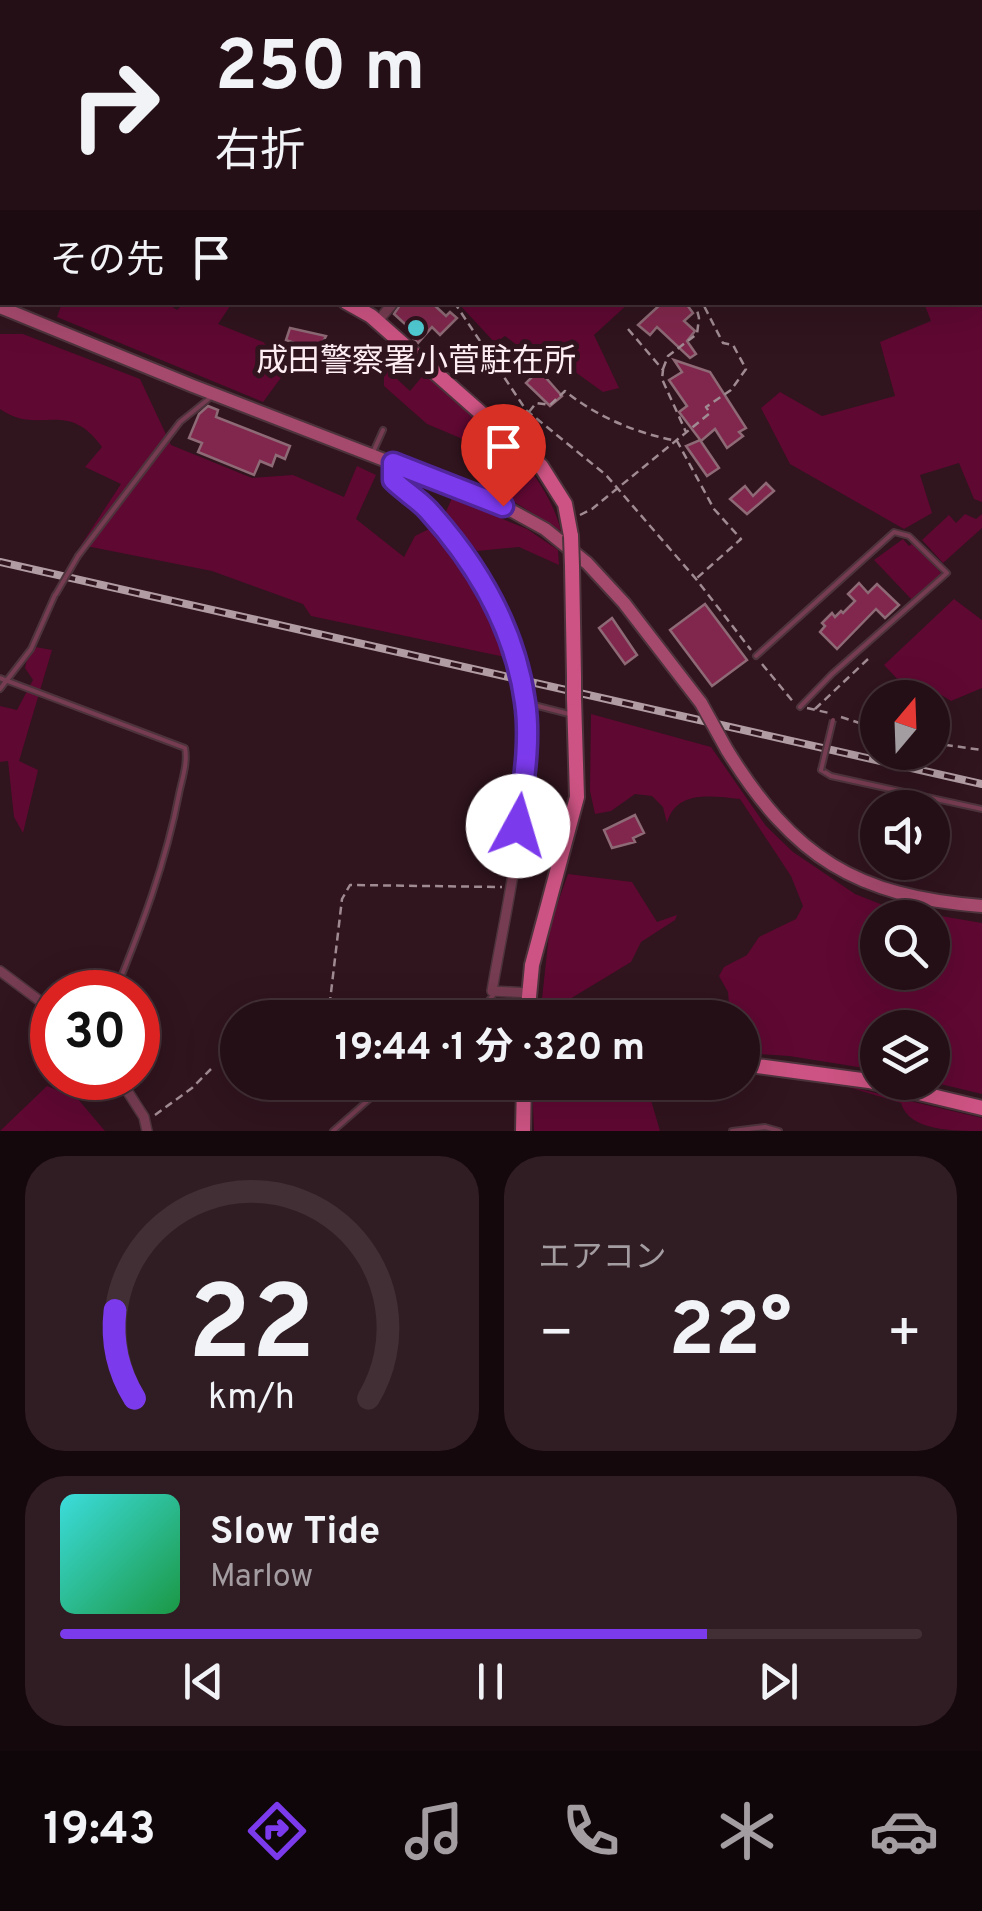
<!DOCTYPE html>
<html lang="ja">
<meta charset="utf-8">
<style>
:root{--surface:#240f16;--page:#301d23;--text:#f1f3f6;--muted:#a39ca1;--line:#412f35;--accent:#7c3aed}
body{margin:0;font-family:Overpass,"Noto Sans JP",sans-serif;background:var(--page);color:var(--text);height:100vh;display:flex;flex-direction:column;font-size:38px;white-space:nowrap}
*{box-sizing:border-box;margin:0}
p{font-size:32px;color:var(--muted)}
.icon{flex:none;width:55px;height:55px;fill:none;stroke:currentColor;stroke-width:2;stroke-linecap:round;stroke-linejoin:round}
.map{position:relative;height:1131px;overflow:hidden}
.side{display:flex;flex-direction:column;gap:25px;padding:25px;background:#14080c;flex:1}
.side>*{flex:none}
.guide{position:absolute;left:0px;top:0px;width:982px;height:305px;box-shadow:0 10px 40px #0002,0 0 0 2px var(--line);background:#240f16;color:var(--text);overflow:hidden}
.needle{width:65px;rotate:19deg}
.buttons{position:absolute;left:860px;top:680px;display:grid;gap:20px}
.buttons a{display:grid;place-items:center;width:90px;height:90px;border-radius:50%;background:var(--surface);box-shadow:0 10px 40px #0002,0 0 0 2px var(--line);font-size:50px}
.speed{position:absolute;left:30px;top:970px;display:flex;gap:20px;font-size:50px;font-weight:700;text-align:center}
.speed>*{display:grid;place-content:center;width:130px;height:130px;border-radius:50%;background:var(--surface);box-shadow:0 10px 40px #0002,0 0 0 2px var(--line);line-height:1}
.speed .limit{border:15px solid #d22;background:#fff;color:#111}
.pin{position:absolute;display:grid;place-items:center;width:85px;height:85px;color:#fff;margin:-102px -42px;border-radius:50% 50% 50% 0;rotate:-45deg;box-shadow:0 0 10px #0007}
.pin .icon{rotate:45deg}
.me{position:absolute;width:110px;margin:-55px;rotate:6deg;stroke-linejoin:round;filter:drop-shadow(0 0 8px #0008)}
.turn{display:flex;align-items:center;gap:35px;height:210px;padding:0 50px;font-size:45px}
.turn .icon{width:130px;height:130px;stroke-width:2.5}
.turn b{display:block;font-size:70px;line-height:85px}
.then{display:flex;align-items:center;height:95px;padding:0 50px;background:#0003;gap:20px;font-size:38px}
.big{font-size:75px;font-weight:700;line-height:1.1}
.side .widget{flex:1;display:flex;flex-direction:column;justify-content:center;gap:15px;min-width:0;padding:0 35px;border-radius:40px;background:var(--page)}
.side .dial{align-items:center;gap:0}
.dial svg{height:260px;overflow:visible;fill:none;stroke:var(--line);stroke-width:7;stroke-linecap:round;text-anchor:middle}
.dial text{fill:var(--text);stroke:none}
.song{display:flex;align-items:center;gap:30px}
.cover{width:120px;height:120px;border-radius:15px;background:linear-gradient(135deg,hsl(180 70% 55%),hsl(140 70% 35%))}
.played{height:10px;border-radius:5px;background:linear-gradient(90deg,var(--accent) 75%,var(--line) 75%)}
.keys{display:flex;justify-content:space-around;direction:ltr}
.heat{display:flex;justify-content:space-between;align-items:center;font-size:55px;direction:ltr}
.side .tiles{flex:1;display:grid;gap:25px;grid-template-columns:1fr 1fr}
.widget:last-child{grid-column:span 2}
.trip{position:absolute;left:220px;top:1000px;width:540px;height:100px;border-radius:50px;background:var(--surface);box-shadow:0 10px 40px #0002,0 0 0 2px var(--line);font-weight:700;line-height:100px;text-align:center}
.tabs{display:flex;height:160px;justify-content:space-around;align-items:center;background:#0e0609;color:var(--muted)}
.tabs .icon{width:70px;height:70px}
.tabs .current{color:var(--accent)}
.tabs b{font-size:45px;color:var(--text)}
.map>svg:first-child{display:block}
</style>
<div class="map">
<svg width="982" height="1131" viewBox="0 0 982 1131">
<rect width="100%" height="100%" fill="#30141e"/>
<!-- green -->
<path fill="#5f0832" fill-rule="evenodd" d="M493,0H982V502L974,499L959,463L920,475L932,513L904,529L790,464L761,408L780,392L822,416L895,396L880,342L931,321L924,303L980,302V2Z
M62,303H166L177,310L184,303H232L218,324L263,342L289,367L263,402L57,317Z
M458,303H629L594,335L619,388L603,392L571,369L557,376L505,336L495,343Z
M0,334H23L140,379L171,445L252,478L293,475L344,497L357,466L376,475L356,519L404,557L415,536L435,526L477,583L505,657L311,616L303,604L212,571L81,545L121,484L85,467L102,447C66,397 40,437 0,409Z
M384,367L410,391L425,373C477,419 543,461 561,531L497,491L508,458L427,424L384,386Z
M452,498L527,529L558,550L559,565L519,547L477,551L444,516Z
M965,514L976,519L982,514V528L943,563L922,540L949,515L956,523Z
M903,539L909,546L913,543L942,574L913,601L874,560Z
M954,599L982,620V688L951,701L930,688L918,697H908L905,687L884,665Z
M30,646L52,650L19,761L38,770L23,833L14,817L8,761L0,762V706L17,710L33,680L25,668Z
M591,714L711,747L766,826L793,852L855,894L888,907L982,923V1094L932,1082V1028H878L877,1070L789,1056L743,1053L742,1018L730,1017L728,992L719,976L724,967L747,955L759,937L796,919L803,906L791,876L740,799C711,796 676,790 667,823L663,807L652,796L635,794L611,811L595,814L590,791ZM878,918H932V972H878Z
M568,874L632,882L657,922L677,915L675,920L641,942L631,962L560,1005L557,1017H540L550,925Z
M532,1083H646L660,1131H534Z
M842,1085L982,1118V1131C953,1131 909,1131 901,1103Z
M47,1086L77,1098L105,1131H0Z"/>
<!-- building -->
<path fill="#81274d" stroke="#8d6a75" stroke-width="2.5" d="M402,302H431L446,316L450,312L457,318L440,335L432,327L418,343L411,337L415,333L394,314Z
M663,302H685L693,313L684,321L695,331L687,341L696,354L690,358L657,327L650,335L638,325Z
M290,328L326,336L316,355L300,366L294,358L309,348L286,340Z
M674,360L710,372L746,428L739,432L743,436L727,448L715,429L701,441L679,412L687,406L669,380L682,372Z
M539,370L562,396L550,406L526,383Z
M208,406L218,410L216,417L290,446L285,459L276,455L272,466L260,461L254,475L198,452L202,443L189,438L199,414Z
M700,440L719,468L707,476L686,446Z
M766,483L774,491L747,514L730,499L745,486L753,496Z
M859,583L868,593L877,584L899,605L885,618L876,609L837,649L820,632L825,626L822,623L832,613L835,617L841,611L843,613L855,601L848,594Z
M705,604L747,660L712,686L670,630Z
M612,618L637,655L625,664L599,628Z
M635,815L644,833L633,838L635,842L612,848L604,830Z"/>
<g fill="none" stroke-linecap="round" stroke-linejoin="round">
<defs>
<path id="lane" d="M374,450L383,430
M78,556L180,422L211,397
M756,656L894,532L909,536L947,573L832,674L800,707
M0,678L185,748C188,763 182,779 179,794C166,863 141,928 115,992
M0,689L31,649L55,595
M526,703L569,714
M821,770L831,776L982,809
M462,1018L486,1004L494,994
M333,1131L389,1082
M732,1131L765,1127L779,1131"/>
<path id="street" d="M377,322L394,302
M393,463V480C402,489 414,496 423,505C467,547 501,605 517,664
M522,687C541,763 505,911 492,991L529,993
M0,971L52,1010
M119,1078L144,1117L147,1131"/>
<path id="secondary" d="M391,2L392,0
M0,307L193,386L503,506L545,529L587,563L624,603L701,703
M727,750C794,858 856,896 982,906"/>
<path id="primary" d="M0,158L2,159
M346,302L371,316L541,466L565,504L571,536
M572,566L574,677
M527,1018L532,965L577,797L574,698
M742,1064L869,1081L982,1108
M523,1131L524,1082"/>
</defs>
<!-- lane casing -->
<use href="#lane" stroke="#4d333c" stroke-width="8"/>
<!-- street casing -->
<use href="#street" stroke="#4d333c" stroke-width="12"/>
<!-- secondary casing -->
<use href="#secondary" stroke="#4d333c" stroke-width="16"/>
<!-- primary casing -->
<use href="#primary" stroke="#4d333c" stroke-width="18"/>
<!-- path -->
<path stroke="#a08b92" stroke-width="2.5" stroke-dasharray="8 5" stroke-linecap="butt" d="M874,0L876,2
M980,77H982
M454,302L526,410L606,475L696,579L751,650
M628,329L663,370L662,379L686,432
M663,369L668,356L697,334L699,318L695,302
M529,412L536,403L550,405L565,391C597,417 636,433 677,441L714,509L741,539L697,578
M580,515L592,509L710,413L706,407L731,390L746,369L733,345L723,343L702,302
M762,664L795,704
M807,708L829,713
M815,709L868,659
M841,717L878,729
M932,743L982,750
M328,1018L342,899L350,885L502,887
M155,1115L192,1088L211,1069"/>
<!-- lane -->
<use href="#lane" stroke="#763c51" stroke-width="4"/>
<!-- street -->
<use href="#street" stroke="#763c51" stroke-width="9"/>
<!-- secondary -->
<use href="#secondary" stroke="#a64a6d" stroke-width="12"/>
<!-- primary -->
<use href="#primary" stroke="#cc5383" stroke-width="14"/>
<defs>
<path id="rail" d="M0,562L982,784"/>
</defs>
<!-- rail casing -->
<use href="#rail" stroke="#b19ca3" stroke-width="8"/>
<!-- rail -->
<use href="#rail" stroke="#30141e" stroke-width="4" stroke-dasharray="11" stroke-linecap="butt"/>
<defs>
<path id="lane-bridge" d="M56,594L78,556
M821,770L833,720"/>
<path id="street-bridge" d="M517,664L522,687"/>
<path id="secondary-bridge" d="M701,703L727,750"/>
<path id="primary-bridge" d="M571,536L572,566
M574,677V698"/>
</defs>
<!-- lane-bridge casing -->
<use href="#lane-bridge" stroke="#4d333c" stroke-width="8" stroke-linecap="butt"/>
<!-- street-bridge casing -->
<use href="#street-bridge" stroke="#4d333c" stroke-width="12" stroke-linecap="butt"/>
<!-- secondary-bridge casing -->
<use href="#secondary-bridge" stroke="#4d333c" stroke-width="16" stroke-linecap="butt"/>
<!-- primary-bridge casing -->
<use href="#primary-bridge" stroke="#4d333c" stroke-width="18" stroke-linecap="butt"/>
<!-- lane-bridge -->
<use href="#lane-bridge" stroke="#763c51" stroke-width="4"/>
<!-- street-bridge -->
<use href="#street-bridge" stroke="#763c51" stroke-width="9"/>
<!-- secondary-bridge -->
<use href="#secondary-bridge" stroke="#a64a6d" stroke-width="12"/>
<!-- primary-bridge -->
<use href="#primary-bridge" stroke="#cc5383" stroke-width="14"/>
</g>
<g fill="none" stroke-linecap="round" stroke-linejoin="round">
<defs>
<path id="route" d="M503,506L393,463V480C404,491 418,499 428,510C477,564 515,629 525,702C531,742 523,786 518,826"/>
</defs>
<!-- route casing -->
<use href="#route" stroke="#51269a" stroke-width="25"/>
<!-- route -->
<use href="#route" stroke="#7c3aed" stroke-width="18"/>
</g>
<!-- markers -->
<circle fill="#51ccd4" stroke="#30141e" stroke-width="4" cx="416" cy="328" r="10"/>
<g text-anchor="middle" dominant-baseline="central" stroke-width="10" stroke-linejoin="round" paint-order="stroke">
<!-- poi labels -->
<g font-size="32" fill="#feeef3" stroke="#30141e">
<text x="416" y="363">成田警察署小菅駐在所</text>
</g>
</g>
</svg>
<div class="buttons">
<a><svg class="needle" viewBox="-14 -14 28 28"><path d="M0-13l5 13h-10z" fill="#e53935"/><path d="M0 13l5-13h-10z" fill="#a39ca1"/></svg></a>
<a><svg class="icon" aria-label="sound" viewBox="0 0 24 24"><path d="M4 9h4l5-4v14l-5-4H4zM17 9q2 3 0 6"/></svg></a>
<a><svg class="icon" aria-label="search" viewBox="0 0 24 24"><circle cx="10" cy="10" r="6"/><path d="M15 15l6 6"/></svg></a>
<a><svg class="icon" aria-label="layers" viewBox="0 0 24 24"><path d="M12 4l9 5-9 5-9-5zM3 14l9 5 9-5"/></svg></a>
</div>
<div class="speed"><div class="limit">30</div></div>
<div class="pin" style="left:503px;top:506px;background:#d93025"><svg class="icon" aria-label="arrive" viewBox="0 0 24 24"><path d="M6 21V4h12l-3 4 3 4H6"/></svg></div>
<svg class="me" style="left:518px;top:826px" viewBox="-20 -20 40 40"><circle r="19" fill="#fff"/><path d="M0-13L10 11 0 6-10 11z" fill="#7c3aed"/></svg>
<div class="trip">19:44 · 1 分 · 320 m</div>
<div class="guide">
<div class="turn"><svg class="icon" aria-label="right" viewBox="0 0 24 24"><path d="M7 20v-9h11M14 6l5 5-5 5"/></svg><div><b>250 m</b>右折</div></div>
<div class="then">その先<svg class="icon" aria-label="arrive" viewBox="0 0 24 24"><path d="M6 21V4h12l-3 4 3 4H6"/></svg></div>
</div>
</div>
<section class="side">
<div class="tiles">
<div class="widget dial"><svg viewBox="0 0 100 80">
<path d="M14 69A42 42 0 1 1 86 69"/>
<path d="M14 69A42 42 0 0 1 8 42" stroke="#7c3aed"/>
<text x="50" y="56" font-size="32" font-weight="700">22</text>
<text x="50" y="72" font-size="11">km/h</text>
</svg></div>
<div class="widget"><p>エアコン</p>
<div class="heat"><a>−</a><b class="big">22°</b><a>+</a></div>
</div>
<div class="widget">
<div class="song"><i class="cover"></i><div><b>Slow Tide</b><p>Marlow</p></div></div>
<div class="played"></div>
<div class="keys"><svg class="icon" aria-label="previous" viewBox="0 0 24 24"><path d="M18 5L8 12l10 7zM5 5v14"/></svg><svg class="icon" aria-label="pause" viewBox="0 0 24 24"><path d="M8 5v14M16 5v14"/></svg><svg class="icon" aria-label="next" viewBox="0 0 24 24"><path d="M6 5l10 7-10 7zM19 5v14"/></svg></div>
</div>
</div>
</section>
<nav class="tabs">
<b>19:43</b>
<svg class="icon current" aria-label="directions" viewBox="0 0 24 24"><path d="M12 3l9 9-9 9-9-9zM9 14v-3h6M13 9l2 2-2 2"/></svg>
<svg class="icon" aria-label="music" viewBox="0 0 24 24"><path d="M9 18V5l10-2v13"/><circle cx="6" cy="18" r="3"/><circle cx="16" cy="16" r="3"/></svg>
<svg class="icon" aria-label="phone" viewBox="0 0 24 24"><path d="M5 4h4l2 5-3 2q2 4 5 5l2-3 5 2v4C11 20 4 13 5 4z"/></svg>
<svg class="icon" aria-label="climate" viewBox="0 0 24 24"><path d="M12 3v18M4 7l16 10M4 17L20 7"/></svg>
<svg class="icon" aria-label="car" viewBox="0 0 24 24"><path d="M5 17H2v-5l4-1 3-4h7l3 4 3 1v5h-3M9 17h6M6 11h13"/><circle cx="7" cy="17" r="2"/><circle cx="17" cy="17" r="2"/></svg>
</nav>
